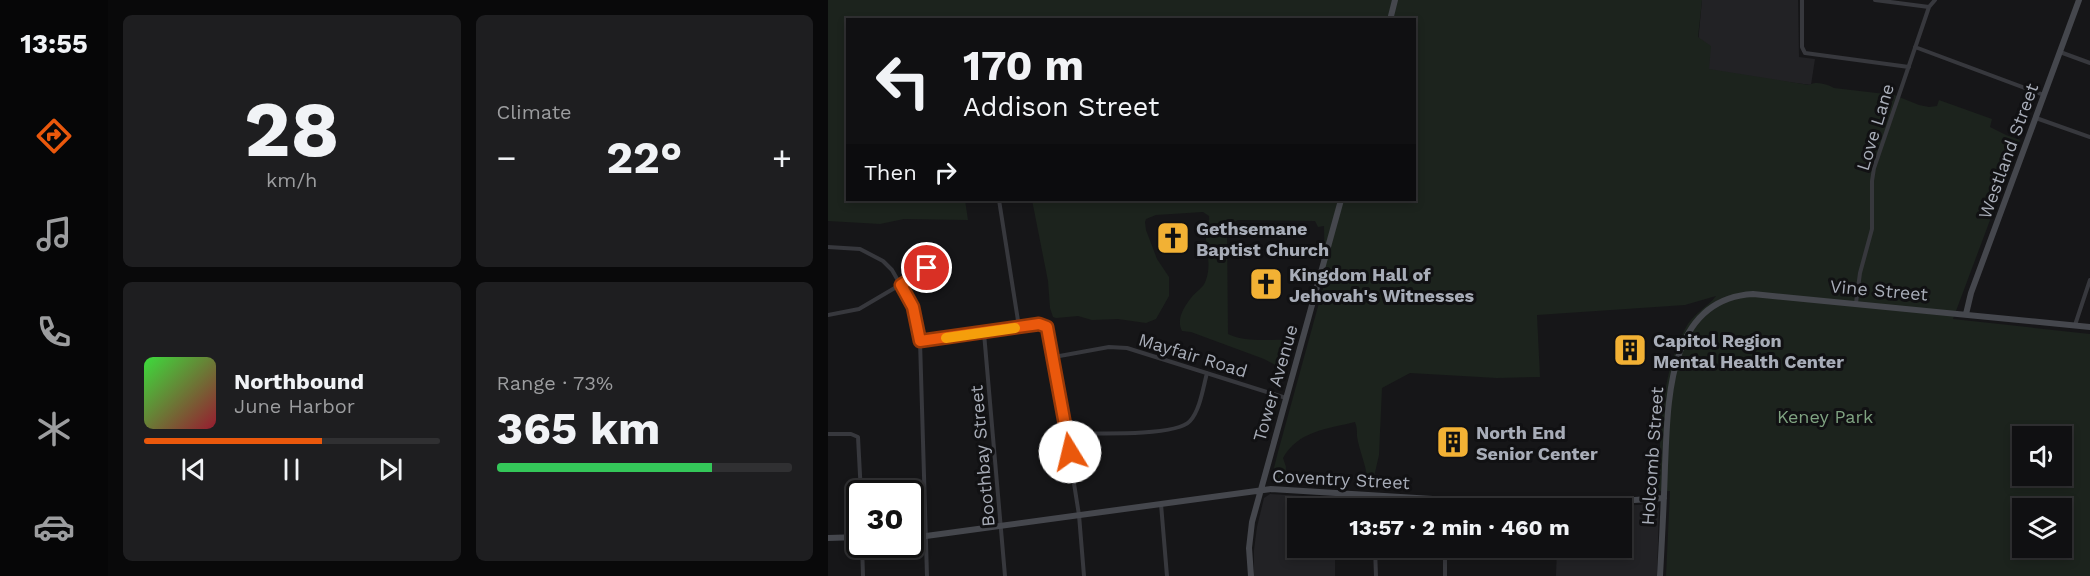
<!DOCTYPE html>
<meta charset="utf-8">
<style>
:root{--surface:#101012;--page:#1e1e20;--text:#f1f3f6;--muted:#9c9d9f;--line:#303032;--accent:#ea580c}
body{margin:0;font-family:"Work Sans",sans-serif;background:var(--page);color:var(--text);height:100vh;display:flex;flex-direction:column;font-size:22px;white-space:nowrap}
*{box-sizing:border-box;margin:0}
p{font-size:20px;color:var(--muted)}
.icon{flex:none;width:33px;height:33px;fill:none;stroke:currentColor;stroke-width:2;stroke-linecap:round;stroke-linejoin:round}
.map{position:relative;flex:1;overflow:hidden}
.sheet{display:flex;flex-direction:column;gap:15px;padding:15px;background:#09090a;width:720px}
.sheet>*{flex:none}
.hud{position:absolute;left:18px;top:18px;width:570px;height:183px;border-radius:0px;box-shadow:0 3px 9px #0003,0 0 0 2px var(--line);background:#101012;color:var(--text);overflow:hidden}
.fabs{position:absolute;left:1184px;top:426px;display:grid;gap:12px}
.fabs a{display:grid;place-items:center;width:60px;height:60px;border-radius:0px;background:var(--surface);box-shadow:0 3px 9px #0003,0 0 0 2px var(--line);font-size:30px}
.speed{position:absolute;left:18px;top:480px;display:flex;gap:12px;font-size:30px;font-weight:700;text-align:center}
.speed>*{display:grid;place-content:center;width:78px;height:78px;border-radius:50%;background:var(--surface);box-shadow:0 3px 9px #0003,0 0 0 2px var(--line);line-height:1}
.speed .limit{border:3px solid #111;border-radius:9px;background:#fff;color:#111}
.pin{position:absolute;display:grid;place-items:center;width:51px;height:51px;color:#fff;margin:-26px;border:3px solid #fff;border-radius:50%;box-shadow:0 2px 6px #0007}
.me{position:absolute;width:66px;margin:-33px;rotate:351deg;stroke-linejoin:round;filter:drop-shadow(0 0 4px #0008)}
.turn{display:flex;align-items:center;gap:21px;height:126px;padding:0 18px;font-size:27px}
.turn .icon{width:78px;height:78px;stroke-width:2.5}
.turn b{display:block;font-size:42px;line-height:51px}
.then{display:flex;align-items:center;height:57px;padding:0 18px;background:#0003;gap:12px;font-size:22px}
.big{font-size:45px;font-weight:700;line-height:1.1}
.sheet .widget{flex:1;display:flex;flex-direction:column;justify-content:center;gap:9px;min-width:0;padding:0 21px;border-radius:9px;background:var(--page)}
.sheet .dial{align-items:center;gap:0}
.dial b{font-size:78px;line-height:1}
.song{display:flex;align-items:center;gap:18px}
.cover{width:72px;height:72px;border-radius:9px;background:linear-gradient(135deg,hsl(120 70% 55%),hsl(350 70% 35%))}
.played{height:6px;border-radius:3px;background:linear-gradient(90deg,var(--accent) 60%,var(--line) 60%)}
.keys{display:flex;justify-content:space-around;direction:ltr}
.heat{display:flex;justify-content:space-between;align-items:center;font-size:33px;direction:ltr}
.charge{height:9px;border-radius:4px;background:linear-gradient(90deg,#34c759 73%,var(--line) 0)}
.sheet .tiles{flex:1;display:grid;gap:15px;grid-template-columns:repeat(2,1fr)}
.trip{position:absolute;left:459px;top:498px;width:345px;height:60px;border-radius:0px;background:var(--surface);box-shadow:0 3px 9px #0003,0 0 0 2px var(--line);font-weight:700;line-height:60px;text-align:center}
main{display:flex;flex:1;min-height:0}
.dock{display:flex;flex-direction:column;width:108px;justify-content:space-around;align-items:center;background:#060607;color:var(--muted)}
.dock .icon{width:42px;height:42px}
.dock .on{color:var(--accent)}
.dock b{font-size:27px;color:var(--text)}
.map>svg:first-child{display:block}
</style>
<main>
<nav class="dock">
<b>13:55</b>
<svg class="icon on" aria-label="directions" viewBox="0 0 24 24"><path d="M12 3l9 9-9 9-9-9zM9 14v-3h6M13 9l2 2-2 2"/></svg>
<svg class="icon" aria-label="music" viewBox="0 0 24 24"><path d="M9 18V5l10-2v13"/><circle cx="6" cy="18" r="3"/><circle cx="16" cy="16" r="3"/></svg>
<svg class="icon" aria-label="phone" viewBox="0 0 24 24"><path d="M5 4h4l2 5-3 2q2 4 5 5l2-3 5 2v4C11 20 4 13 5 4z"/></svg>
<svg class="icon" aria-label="climate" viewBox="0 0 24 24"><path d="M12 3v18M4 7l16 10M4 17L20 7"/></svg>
<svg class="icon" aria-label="car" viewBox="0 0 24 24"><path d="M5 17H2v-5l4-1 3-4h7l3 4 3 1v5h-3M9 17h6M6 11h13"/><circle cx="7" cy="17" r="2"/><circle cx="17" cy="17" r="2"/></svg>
</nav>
<section class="sheet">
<div class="tiles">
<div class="widget dial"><b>28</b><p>km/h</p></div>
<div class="widget"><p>Climate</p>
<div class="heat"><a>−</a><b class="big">22°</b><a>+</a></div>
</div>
<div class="widget">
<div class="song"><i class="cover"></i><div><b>Northbound</b><p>June Harbor</p></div></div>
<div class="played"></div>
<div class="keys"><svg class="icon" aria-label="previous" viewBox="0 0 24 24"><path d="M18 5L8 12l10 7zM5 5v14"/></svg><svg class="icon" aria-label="pause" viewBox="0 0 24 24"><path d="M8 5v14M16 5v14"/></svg><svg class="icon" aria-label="next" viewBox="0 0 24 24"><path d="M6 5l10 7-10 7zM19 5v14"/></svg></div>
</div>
<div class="widget"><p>Range · 73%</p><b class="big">365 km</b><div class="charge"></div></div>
</div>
</section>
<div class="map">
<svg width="1262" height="576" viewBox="0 0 1262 576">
<rect width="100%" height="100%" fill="#161618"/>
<!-- built -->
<path fill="#222225" d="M874,0H970L971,57L987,59L983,85L881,72L870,44Z
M442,494L507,498V508H470V548H507V576H426V550L429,527L436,498Z
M826,504L831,508L829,576H728L729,548H794V508H756Z"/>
<!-- green -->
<path fill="#1c231d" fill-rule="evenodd" d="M0,0H874L870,37L883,46L881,69L981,85C988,81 999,84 1006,88L1066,95L1091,105L1101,107L1109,106L1111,100L1164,119L1162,127L1178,135L1192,140L1125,319L1262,334V576H838L842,491H830C833,437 831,378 857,329C865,313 880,307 888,296L857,305L709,315L712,377L669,378L582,373L554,388L551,455L546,477L539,480C539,466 531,451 529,436C529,431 529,427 527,422C499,429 470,431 455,458L458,467L457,479L449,480L444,476L450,452L497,281L496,226L490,227L487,221L410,220L401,225L399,229L400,334C419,343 442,339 462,340L463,344L458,364L451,367L436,359L363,332L354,331C348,319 356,307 363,298C368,291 375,289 378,280C383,266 379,253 378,239C377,231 382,225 381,216L375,212L328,215L318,219L317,222L318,230L329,259L341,277V296L328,319L318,323L290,319L264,320L250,316L228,318L225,317L222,308L220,281L204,200H586V20H20V200H137L140,220L76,219L52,224L0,221ZM1194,436H1233V476H1194ZM1194,508H1233V548H1194Z"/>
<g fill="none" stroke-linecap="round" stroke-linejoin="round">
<!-- street -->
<path stroke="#37383d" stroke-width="4" d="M974,0V47L977,53L1081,67
M1047,0L1101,7
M1087,47L1216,95
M1232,52L1262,63
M1208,118L1262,137
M171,200L191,327
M0,247L32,249L55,261L64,270L85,307L92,341L99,576
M1028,303L1032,273L1044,229V181L1046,168L1101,7L1107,0
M0,315L31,309L99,269L105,263L111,250
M1247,325L1262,280
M156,333L177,576
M92,341L156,333L211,324L219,327L226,357L251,515L256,576
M226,357L281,347L299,348L458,398
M239,433C263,433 348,437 362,421C372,410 375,388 379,373
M0,434H23L30,437L33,494
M545,496V508
M617,500V508
M333,504L339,576
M34,544L35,576
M547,548L548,576
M617,548V576"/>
<!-- secondary -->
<path stroke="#45474d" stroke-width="6" d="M562,20L567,0
M1138,314L1143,293L1251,0
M82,536H98L443,489L717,506L836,498
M0,538L32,537
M423,576L421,548L424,522L513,200
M832,576C834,539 836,503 837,466C840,401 839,299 925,294L1262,327"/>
</g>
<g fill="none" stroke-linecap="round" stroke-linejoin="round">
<defs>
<path id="route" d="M99,268L73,285L85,307L92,341L211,324L219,327L242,452"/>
</defs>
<!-- route casing -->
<use href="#route" stroke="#983908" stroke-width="15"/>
<!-- route -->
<use href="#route" stroke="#ea580c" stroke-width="10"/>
<!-- slow -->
<path stroke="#f59e0b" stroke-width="10" d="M118,338L187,328"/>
</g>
<!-- icons -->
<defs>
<symbol id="church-square" viewBox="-11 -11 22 22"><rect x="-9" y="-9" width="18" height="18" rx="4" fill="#f2b134" stroke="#111113"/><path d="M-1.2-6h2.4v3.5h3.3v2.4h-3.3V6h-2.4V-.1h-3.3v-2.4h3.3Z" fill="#111"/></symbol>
<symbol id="building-square" viewBox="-11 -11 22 22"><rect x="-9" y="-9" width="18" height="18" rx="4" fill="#f2b134" stroke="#111113"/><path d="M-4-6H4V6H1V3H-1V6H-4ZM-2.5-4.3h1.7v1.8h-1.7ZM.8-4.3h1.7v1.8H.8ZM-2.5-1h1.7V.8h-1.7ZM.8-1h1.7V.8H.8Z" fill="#111"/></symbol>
</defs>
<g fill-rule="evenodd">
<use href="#church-square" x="326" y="219" width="38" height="38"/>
<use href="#church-square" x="419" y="265" width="38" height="38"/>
<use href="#building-square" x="783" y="331" width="38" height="38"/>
<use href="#building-square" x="606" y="423" width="38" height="38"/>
</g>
<g text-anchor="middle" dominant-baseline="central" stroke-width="6" stroke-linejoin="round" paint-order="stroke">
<!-- street labels -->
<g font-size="18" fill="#a8adb8" stroke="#111113">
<text transform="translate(1047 127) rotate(-73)">Love Lane</text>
<text transform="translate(1180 151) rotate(-70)">Westland Street</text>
<text transform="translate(1051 290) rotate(5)">Vine Street</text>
<text transform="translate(365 355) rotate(17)">Mayfair Road</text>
<text transform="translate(447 383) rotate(-74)">Tower Avenue</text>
<text transform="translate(154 456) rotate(-95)">Boothbay Street</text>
<text transform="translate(824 456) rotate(-86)">Holcomb Street</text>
<text transform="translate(513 479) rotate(3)">Coventry Street</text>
</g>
<!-- poi labels -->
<g font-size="18" font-weight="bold" fill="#a8adb8" stroke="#111113" text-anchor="start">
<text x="368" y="228">Gethsemane<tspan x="368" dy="21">Baptist Church</tspan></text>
<text x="461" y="274">Kingdom Hall of<tspan x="461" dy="21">Jehovah's Witnesses</tspan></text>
<text x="825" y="340">Capitol Region<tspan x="825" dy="21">Mental Health Center</tspan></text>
<text x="648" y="432">North End<tspan x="648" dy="21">Senior Center</tspan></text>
</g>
<!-- park labels -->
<g font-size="18" fill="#7fa381" stroke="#111113">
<text x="997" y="416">Keney Park</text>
</g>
</g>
</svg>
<div class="fabs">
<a><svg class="icon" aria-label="sound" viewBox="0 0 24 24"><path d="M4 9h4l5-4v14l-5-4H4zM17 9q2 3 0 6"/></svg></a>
<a><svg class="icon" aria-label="layers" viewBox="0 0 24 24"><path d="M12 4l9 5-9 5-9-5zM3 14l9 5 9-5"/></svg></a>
</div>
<div class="speed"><div class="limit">30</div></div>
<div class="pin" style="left:99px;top:268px;background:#d93025"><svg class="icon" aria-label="arrive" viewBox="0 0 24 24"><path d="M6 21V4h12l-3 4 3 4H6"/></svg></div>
<svg class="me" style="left:242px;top:452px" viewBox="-20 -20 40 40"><circle r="19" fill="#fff"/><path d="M0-13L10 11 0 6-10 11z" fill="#ea580c"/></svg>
<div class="trip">13:57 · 2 min · 460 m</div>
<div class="hud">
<div class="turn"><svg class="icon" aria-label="left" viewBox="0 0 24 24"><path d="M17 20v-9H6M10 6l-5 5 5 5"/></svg><div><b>170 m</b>Addison Street</div></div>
<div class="then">Then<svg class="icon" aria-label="right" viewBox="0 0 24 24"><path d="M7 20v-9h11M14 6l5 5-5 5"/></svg></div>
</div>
</div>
</main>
